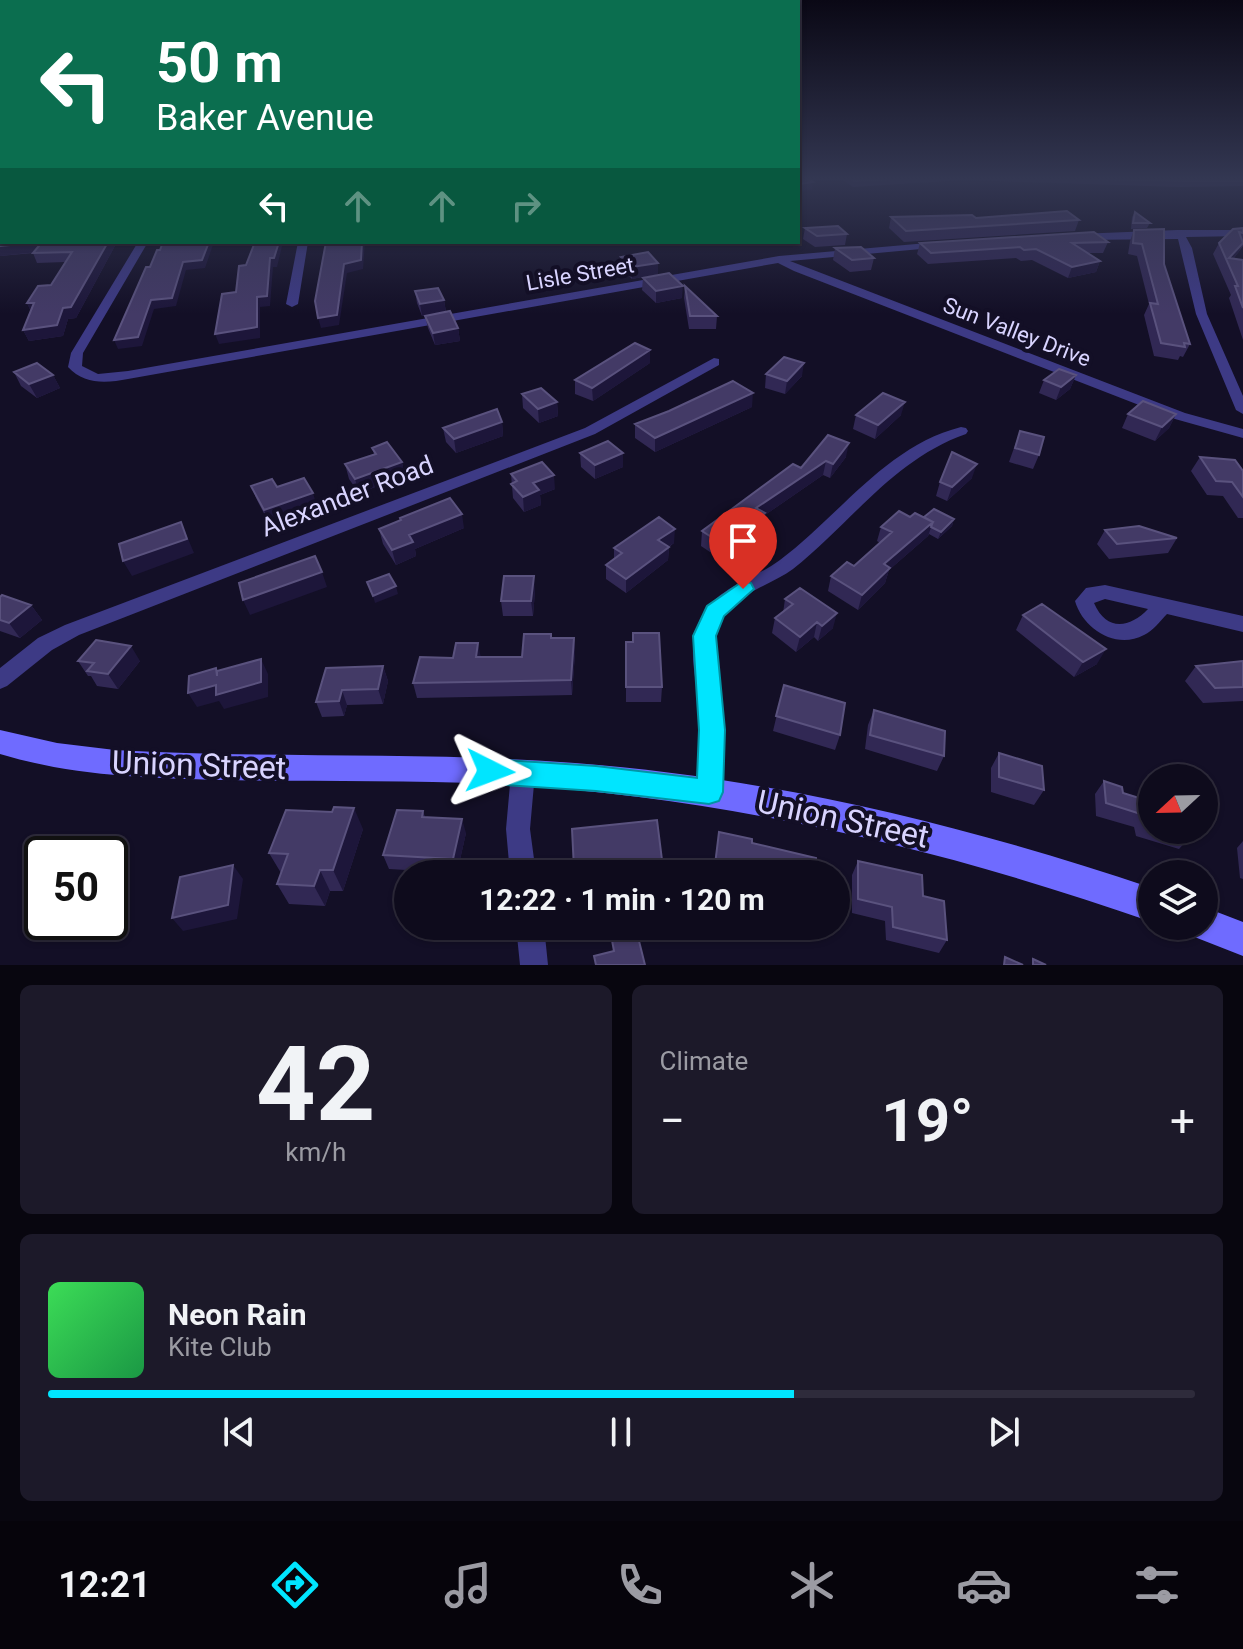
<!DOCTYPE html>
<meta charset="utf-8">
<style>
:root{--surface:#0e0b1c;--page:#1c1929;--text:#f1f3f6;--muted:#9b9ba3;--line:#2e2b3b;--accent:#00e5ff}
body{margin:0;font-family:Roboto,sans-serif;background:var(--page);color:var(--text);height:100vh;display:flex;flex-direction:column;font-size:30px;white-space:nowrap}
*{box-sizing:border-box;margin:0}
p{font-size:26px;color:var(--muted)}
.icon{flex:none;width:44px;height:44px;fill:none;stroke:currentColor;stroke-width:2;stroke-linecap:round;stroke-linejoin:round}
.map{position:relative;height:965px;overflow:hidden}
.side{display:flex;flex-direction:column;gap:20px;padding:20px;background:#08060f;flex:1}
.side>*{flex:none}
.top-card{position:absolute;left:0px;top:0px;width:800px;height:244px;box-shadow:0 2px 6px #0004,0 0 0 2px var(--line);background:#0b6e4f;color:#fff;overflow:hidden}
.needle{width:52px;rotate:248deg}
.tools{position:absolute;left:1138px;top:764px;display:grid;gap:16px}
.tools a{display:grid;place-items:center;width:80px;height:80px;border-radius:50%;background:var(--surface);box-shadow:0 2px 6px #0004,0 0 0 2px var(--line);font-size:40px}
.speed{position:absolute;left:24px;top:836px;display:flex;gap:16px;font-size:40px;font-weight:700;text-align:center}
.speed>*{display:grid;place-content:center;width:104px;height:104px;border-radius:50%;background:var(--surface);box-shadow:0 2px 6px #0004,0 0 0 2px var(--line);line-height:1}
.speed .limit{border:4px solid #111;border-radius:12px;background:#fff;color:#111}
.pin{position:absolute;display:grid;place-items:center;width:68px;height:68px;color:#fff;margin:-82px -34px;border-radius:50% 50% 50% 0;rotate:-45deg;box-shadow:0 0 8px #0007}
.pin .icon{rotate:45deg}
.me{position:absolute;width:88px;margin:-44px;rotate:93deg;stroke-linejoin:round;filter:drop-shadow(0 0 6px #0008)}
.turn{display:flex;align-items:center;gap:28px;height:168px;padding:0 24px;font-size:36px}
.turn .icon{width:104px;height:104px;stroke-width:2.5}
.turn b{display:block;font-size:56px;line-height:68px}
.lanes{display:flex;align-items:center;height:76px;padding:0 24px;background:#0003;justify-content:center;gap:40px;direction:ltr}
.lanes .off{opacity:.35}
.big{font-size:60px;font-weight:700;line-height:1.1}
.side .widget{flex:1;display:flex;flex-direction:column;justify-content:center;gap:12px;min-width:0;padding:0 28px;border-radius:12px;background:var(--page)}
.side .dial{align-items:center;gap:0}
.dial b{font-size:104px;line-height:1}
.song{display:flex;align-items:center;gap:24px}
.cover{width:96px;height:96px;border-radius:12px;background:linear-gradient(135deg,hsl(130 70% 55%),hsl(140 70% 35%))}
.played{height:8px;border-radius:4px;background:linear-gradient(90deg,var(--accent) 65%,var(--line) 65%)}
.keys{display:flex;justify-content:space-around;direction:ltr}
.heat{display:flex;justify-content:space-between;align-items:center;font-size:44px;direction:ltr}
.side .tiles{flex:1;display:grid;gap:20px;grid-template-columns:1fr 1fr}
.widget:last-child{grid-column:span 2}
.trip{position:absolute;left:394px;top:860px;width:456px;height:80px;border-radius:40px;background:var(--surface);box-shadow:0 2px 6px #0004,0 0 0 2px var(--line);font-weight:700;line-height:80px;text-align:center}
.tabs{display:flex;height:128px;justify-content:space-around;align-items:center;background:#06040b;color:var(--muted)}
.tabs .icon{width:56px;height:56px}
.tabs .on{color:var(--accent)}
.tabs b{font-size:36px;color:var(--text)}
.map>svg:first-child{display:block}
</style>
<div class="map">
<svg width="1243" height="965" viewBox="0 0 1243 965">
<rect width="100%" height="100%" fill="#130f26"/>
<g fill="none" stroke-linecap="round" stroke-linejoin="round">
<!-- minor -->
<path fill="#3d3a85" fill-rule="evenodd" d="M1177,230H1243V236L1186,237L1192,248L1207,314L1243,396V414L1236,410L1196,314L1178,239L1078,240L1073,237L1078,234Z
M138,242H148L83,353L82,366L98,374L128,371L779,256L939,242L943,243V247L790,261L1185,413L1243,429V438L1175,419L794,271L778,263L128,379C107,383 84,385 68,367L71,353Z
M298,242H308L298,304L292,307L286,304Z
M714,358L719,359V365L595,434L79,635L52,650L7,686L0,689V668L38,638L65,625L585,428Z
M961,427L966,428L968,431L966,434C894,459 851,523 793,569C769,587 728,595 717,627C708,654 719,685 722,712C724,739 723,766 721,792L717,800L709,803L701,800L697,792C700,766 702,739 700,712C698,685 687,654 697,627C711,588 750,582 780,560C840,515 886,446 961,427Z
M1105,585L1243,616V632L1167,614C1160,621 1153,631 1144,635C1116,650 1083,629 1075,601L1086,588ZM1105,599L1148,609C1129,629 1106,631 1094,603Z
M523,762L531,765L535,773L530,829L536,874H510L506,829L511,773L515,765Z
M516,926H544L548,965H520Z"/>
<!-- secondary -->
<path fill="#6f6bff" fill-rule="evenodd" d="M0,730L57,743L115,750C268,759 422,751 575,763C772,778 965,825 1152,888V922C938,847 720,796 493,784C402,780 311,782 221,780C146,778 73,776 0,754Z
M1204,907L1243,922V956L1192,936L1188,926H1204Z"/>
</g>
<!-- wall -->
<path fill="#312854" d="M842,179H1243V186L1180,187L963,180L853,187Z
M0,206L117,242L76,318L68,319L63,336L29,341L23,330L31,311L27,303L51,285L65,262L37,263L33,253L0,256Z
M1135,212L1150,223L1147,228L1131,229L1132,217Z
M891,217L976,218L1079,220L1075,231L904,242L889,228Z
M805,228L847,234L845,245L815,247L803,239Z
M1243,228V246L1234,258L1243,260V340L1229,298L1231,295L1213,254L1219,243Z
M1134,230L1164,264L1190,344L1183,357L1180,356L1178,360L1154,356L1144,315L1149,304L1137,256L1128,254L1130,241Z
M1108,242L1103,253H1088L1100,261L1096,272L1068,278L1032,260L1021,261L1016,258L928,264L917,254L920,243Z
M835,248L874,258L871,270L850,272L833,260Z
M621,257L658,274L632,279L621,268Z
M643,278L682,298L656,303L642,290Z
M685,286L717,316L716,329H689L684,298Z
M415,291L444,300L446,312L422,316L417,303Z
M425,316L458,328L460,341L435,345L428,328Z
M650,363L593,401L575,394V380Z
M14,372L53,375L60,388L37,398L21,386Z
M766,374L802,376L785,394L765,388Z
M1076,375L1070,389L1056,400L1039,393L1044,380Z
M522,394L557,402L558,416L539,423L523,408Z
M752,407L655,452L635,438V424Z
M1128,414H1176L1169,428L1155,441L1122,428Z
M856,415H901L875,439L853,429Z
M502,422L503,436L456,453L446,442L443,428Z
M1020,431L1039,455L1033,469L1009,462Z
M828,435L846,457L830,478L823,475L765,515L763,528L722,560L701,546L702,531L801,468Z
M372,448L402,462L405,476L359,493L349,479L345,464L374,454Z
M580,453H623V467L595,479L581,467Z
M1200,457L1243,471V518H1238L1223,496L1207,495L1191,471Z
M511,474L555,489L540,495L541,505L524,512L513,498Z
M972,478L947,501L936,496L940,482Z
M251,486L277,487L317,507L270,525L257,500Z
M910,517L954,519L952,526L938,539L929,534L928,536L889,570L885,583L858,610L828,591L831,576L854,566L880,543L877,541L881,527Z
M400,518L464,528L415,549L416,556L396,565L383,544L379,529L400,521Z
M1105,530L1177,538L1168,553L1109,559L1097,544Z
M674,543L669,547L668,560L626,593L606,579V565L614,559V548Z
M535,591L533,616H503L501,601Z
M0,597L31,605L42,620L20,638L0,631Z
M785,599L833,628L818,641L814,637L796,652L772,633L775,618L783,613Z
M1023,615L1097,664L1074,677L1016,630Z
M551,638H574L575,653L572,695L417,698L413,683L453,658L522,657Z
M626,642L662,687L661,702H626Z
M78,661H140L118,689L97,686L91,676H88Z
M1243,661V701L1203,703L1185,681L1196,666Z
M383,666L388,681L383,704L347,705L344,716L322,717L316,702Z
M784,685L840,735L835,750L773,731Z
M874,710L944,756L937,771L865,749L868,725Z
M999,753L1044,790L1034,805L991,792V768Z
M1104,781L1123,793L1152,802V830H1189L1190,837L1179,849L1136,836L1134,827L1096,816L1095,794Z
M423,811L425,817L466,833L457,873L389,869L383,855Z
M363,829L343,891H330L325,906L289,904L277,884L281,873L269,853Z
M572,829L662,860L661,874H575Z
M719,832L752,843L815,874H713Z
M1243,841V879L1240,878L1237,848Z
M858,861L923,896L947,940L939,953L886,940L885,921L852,913V875Z"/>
<!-- shaded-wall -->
<path fill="#1d163a" d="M813,182L812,190L798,191V184Z
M42,242L46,251L0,256V246Z
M108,242H117L76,318L68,319L63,336L29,341L23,330L63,308Z
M209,242H214L205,268L186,270L176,306L154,309L142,346L118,349L114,340L183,262Z
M279,242H283L277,267H273L270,306L260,307V338L219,344L215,334L257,297L270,258Z
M362,242H365L363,269L347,273L339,325L321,328L318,318L344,264Z
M1243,243L1238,253L1228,264L1229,258Z
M1100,261L1096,272L1068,278L1072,267Z
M658,263V274L632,279V267Z
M683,286L682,298L656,303V291Z
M444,300L446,312L422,316L420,304Z
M27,303H34L32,314Z
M458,328L460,341L435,345L433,333Z
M650,350V363L593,401L592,388Z
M804,363L802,376L785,394L787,381Z
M53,375L60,388L37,398L29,384Z
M1076,375L1070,389L1056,400L1061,387Z
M753,393L752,407L655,452V438Z
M557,402L558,416L539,423L538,409Z
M905,402L901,415L875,439L878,425Z
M1176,414L1169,428L1155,441L1162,427Z
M502,422L503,436L456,453L454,439Z
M849,443L846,457L830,478L833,464Z
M623,453V467L595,479V465Z
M826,461L823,475L765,515L763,528L722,560L724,545L756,508Z
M402,462L405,476L359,493L355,479Z
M977,464L972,478L947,501L952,487Z
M554,475L555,489L540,495L541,505L524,512L523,497L533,483Z
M313,493L317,507L270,525L264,510Z
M462,514L464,528L415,549L416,556L396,565L392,550L409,535Z
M954,519L952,526L938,539L941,532Z
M181,522L194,553L132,576L123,561Z
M933,522L928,536L889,570L885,583L858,610L862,595L884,564Z
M675,529L674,543L657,554L658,540Z
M669,547L668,560L626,593V579Z
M322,572L327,587L250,615L243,600Z
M534,576L535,591L533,616L531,601Z
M396,586L398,594L375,603L373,596Z
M31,605L42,620L20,638L9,623Z
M837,613L833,628L818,641L822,626Z
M817,622L814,637L796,652L800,637Z
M574,638L575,653L572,695L571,680Z
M478,643L481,658L476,657Z
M131,646L140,661L118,689L108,674Z
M1106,649L1097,664L1074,677L1083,662Z
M261,659L268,674V697L224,709L219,701L197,707L188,693Z
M383,666L388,681L383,704L378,689Z
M342,690L347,705L344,716L339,701Z
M354,808L363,829L343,891L333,870Z
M462,819L466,833L457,873L453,859Z
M233,865L243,879L237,919L183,931L172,918Z
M320,870L330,891L325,906L314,886Z"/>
<!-- building -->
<path fill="#433a66" stroke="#5a527e" stroke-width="2" d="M798,179H808L813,182L798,184Z
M851,179H893L854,181Z
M1096,179H1243V181H1183Z
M2,205V242H41L0,246V206Z
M1067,211L1079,220L906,231L891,217L972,215L976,218Z
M1135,212L1150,223H1133Z
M838,226L847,234L817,236L805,228Z
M1243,228V233L1239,232L1243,243L1229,258L1243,260V308L1235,286H1238L1219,243L1233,229Z
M1164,229V264L1190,344L1184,343L1185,347L1161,343L1150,303L1158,304L1142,244L1133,243L1134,230Z
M1094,232L1108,242L1072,243L1100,261L1072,267L1036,249L1024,250L1020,247L931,253L920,243Z
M42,242H108L71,307L63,308L57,325L23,330L34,303H27L38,286L51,285L72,252L33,253Z
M163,242H209L202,260L183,262L172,298L151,300L138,337L114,340L146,267H150L157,250H160Z
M255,242H279L274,258H270L267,296L257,297V327L215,334L222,294L236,292L239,266L246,265Z
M326,242H362L361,260L344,264L337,315L318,318L315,301Z
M861,247L874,258L852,260L835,248Z
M648,252L658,263L632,267L621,257Z
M669,273L683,286L656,291L643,278Z
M685,286L717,316H690Z
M438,288L444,300L420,304L415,291Z
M450,311L458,328L433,333L425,316Z
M635,343L650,350L592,388L575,380Z
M784,357L804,363L787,381L766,374Z
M37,363L53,375L29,384L14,372Z
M1059,369L1076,375L1061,387L1044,380Z
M733,381L753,393L655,438L635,424L669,411Z
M541,388L557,402L538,409L522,394Z
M883,393L905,402L878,425L856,415Z
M1143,401L1176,414L1162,427L1128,414Z
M497,409L502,422L454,439L443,428Z
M1020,431L1044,437L1039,455L1015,448Z
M828,435L849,443L833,464L826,461L756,508L765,513L724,545L702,531L793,464L801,468Z
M608,441L623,453L595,465L580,453Z
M387,442L402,462L355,479L345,464L376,454L372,448Z
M952,452L977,464L952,487L940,482Z
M1200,457L1235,460L1243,471V497L1232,482L1216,481Z
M542,462L554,475L533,483L539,490L523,497L511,484L517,481L511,474Z
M304,478L313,493L264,510L251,486L272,479L277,487Z
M450,498L462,514L409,535L413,542L392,550L379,529L401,520L400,518Z
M934,509L954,519L941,532L931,527L933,522L924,517Z
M899,511L910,517L915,513L933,522L884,564L890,568L862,595L831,576L847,562L854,566L892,532L881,527Z
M659,517L675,529L658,540L669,547L626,579L606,565L622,553L614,548Z
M181,522L187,539L123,561L119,544Z
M1139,526L1177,538L1117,544L1105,530Z
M315,556L322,572L243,600L239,583Z
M389,574L396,586L373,596L367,582Z
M504,576H534L531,601H501Z
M800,588L837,613L822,626L817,622L800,637L775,618L793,604L785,599Z
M2,595L31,605L9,623L0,620V597Z
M1042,604L1106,649L1083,662L1023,615Z
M633,633H659L662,687H626V642H633Z
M524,634H551V638H574L571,680L413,683L420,657L453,658L456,643H478L476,657H522Z
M96,640L131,646L108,674L87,671L94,663L78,661Z
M261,659V682L216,695V685L188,693L189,676L216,668L217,676V671Z
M1243,661V687L1215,688L1196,666Z
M383,666L378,689L342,690L339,701L316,702L326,668Z
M784,685L845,703L840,735L776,716Z
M874,710L945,731L944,756L870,735Z
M999,753L1042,766L1044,790L999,777Z
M1104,781L1122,787L1123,793L1152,802V826L1146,824L1144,815L1106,803Z
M334,807L354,808L333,870H320L314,886L277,884L288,854L269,853L286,810L332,812Z
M397,810L423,811L422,817L462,819L453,859L383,855Z
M657,820L662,860L574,869L572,829Z
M1167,830H1189L1190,837Z
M719,832L752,839V843L816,858L815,874H736L737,870L715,865Z
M858,861L922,875L923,896L944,901L947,940L893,927L892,907L858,899Z
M233,865L228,905L172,918L180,877Z
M636,929L645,965H596L594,956L614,951L611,935Z
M1005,957L1023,965H1004Z
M1033,959L1046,965H1033Z"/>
<!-- sky -->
<linearGradient id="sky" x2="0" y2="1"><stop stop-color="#0a0815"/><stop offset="0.57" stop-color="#333752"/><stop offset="1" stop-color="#333752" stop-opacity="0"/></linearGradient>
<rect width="1243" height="314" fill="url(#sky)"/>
<!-- route -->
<path fill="#00e5ff" stroke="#0095a6" stroke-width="2" d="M743,581L751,583L754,589L724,616L716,636L725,730L723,792L719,801L709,804L596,791L490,784L481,780L477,771L481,763L490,759L596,766L697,778L699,730L693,636L707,606Z"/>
<g text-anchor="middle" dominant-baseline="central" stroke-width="8" stroke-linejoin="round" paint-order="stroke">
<!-- far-street labels -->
<g font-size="22" fill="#d9d4ff" stroke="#130f26">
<text transform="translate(580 274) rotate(-10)">Lisle Street</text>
<text transform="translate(1017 332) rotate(21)">Sun Valley Drive</text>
</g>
<!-- street labels -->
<g font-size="26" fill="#d9d4ff" stroke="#130f26">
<text transform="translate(347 496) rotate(-21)">Alexander Road</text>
</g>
<!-- near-street labels -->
<g font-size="32" fill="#d9d4ff" stroke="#130f26">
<text transform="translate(199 765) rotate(2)">Union Street</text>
<text transform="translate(843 819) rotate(12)">Union Street</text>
</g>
</g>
</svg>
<div class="tools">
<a><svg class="needle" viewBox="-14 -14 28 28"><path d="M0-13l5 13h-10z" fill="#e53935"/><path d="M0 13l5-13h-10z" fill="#9b9ba3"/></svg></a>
<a><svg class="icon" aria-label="layers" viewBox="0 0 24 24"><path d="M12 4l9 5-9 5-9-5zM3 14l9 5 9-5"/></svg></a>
</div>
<div class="speed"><div class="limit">50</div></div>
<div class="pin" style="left:743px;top:589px;background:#d93025"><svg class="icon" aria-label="arrive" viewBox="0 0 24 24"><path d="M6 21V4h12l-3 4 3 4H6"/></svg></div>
<svg class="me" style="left:490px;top:771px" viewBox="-20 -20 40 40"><path d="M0-17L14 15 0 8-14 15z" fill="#00e5ff" stroke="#fff" stroke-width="4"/></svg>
<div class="trip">12:22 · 1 min · 120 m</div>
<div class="top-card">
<div class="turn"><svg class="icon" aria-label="left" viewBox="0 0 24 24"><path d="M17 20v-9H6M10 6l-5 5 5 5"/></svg><div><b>50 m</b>Baker Avenue</div></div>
<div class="lanes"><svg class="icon" aria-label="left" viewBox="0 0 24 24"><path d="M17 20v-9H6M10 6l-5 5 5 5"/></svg><svg class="icon off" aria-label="ahead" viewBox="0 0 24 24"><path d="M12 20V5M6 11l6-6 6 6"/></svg><svg class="icon off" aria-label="ahead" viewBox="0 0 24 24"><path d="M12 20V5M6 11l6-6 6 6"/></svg><svg class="icon off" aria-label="right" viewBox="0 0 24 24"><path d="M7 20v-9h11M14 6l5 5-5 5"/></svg></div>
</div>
</div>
<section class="side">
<div class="tiles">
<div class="widget dial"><b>42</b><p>km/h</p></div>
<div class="widget"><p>Climate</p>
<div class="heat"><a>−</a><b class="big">19°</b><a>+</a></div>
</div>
<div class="widget">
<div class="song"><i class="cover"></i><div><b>Neon Rain</b><p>Kite Club</p></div></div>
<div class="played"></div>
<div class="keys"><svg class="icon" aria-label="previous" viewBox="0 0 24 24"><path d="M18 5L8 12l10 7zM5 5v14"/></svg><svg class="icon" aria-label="pause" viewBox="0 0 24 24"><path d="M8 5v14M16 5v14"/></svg><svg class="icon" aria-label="next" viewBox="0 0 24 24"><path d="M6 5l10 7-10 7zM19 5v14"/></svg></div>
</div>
</div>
</section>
<nav class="tabs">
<b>12:21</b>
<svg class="icon on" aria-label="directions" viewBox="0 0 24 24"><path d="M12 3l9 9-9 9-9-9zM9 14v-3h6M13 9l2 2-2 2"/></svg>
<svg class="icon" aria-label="music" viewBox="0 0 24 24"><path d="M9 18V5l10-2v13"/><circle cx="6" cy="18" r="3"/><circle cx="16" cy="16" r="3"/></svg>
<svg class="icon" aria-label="phone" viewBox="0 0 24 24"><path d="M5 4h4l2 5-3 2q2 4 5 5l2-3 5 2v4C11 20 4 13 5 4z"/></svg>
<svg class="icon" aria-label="climate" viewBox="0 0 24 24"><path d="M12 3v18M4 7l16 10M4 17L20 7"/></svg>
<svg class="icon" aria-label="car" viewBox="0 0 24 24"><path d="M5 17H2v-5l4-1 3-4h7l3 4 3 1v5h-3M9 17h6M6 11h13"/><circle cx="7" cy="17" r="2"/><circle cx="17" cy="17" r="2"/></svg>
<svg class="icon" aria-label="filters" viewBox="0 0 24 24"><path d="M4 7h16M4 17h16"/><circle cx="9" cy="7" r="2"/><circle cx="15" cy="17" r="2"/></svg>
</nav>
